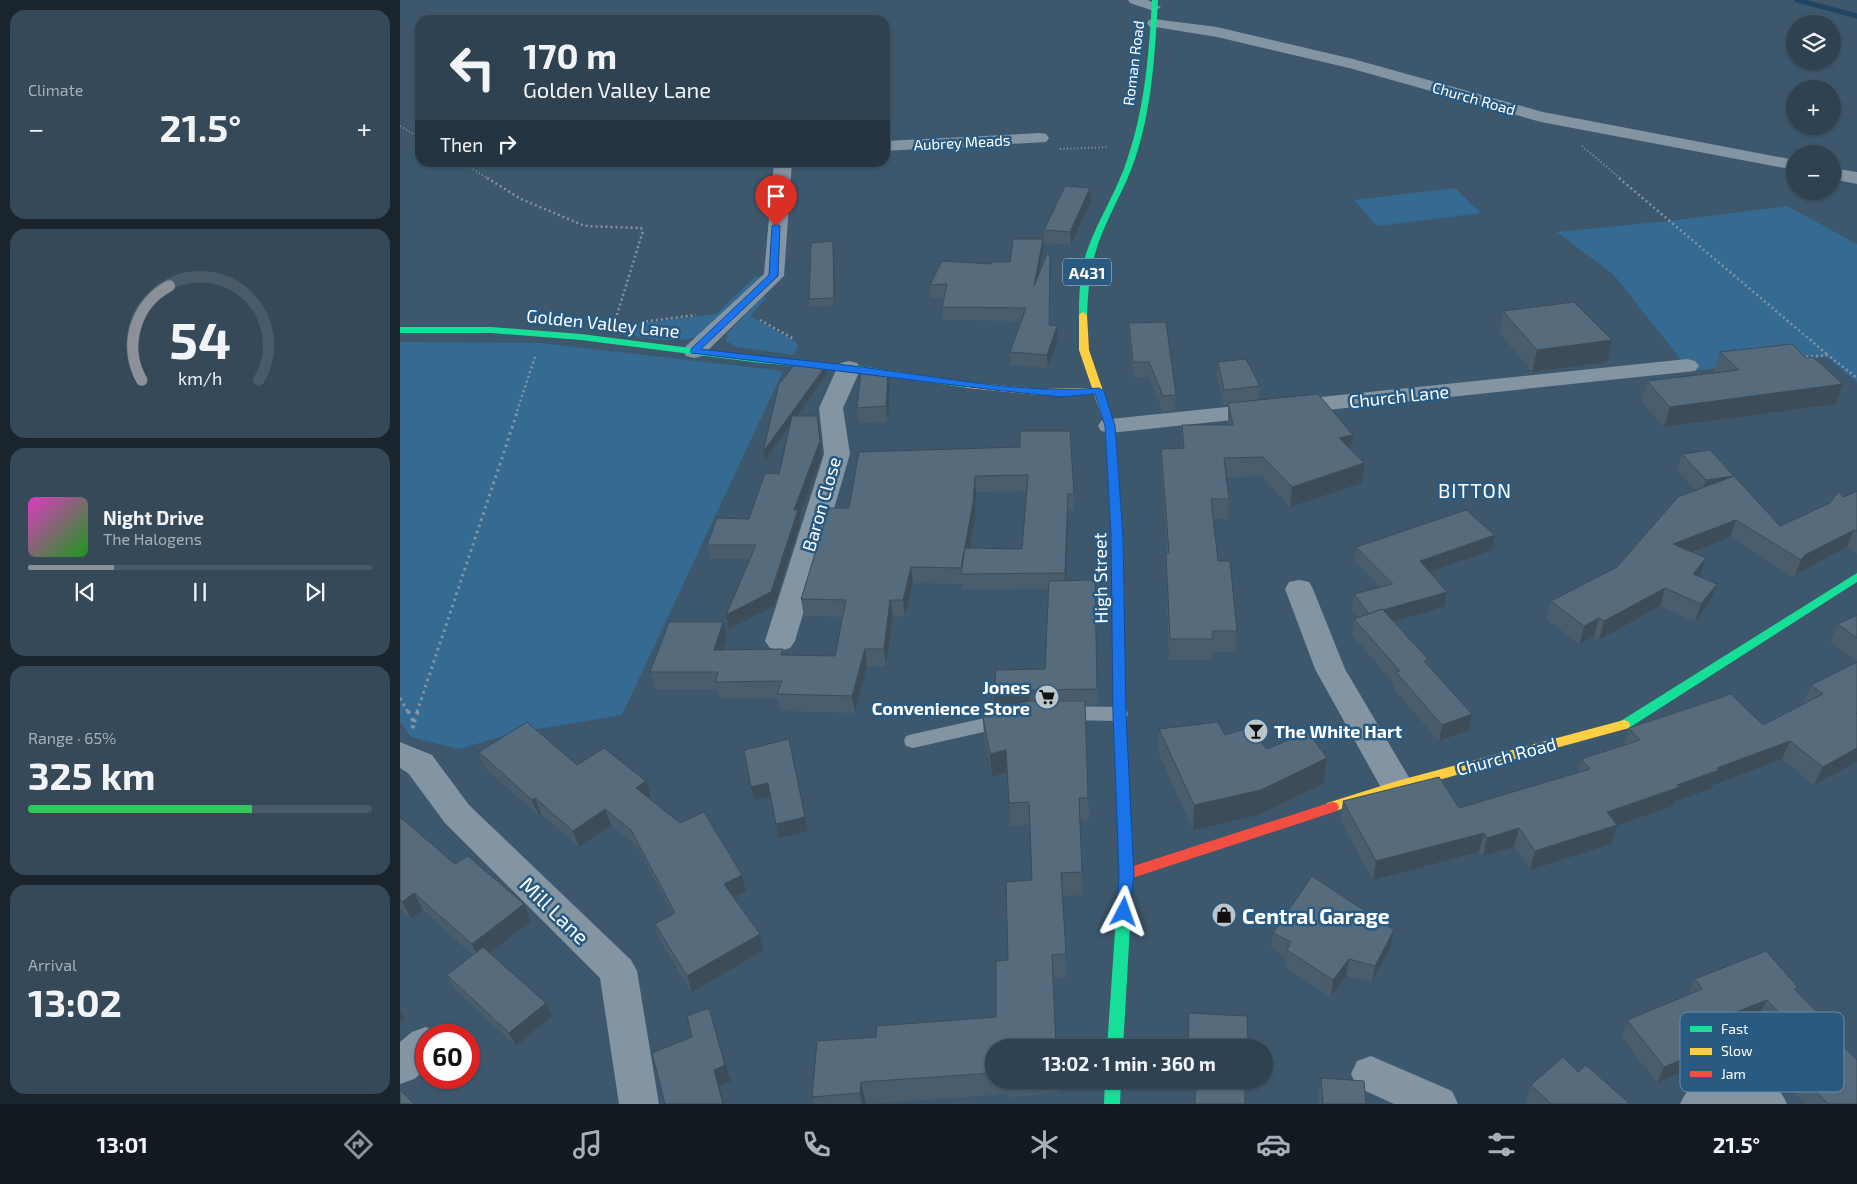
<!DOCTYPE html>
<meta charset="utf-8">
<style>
:root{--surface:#2e4252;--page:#364959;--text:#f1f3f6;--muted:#a7b0b8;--line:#495b69;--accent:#8c9099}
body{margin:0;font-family:"Exo 2",sans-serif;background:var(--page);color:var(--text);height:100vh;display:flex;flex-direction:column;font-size:19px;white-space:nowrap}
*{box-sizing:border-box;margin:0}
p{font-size:16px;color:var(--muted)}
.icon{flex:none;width:28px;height:28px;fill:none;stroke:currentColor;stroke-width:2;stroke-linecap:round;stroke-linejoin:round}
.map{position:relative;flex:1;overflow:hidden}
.side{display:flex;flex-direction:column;gap:10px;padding:10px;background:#19242d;width:400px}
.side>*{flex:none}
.top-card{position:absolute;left:15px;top:15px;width:475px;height:152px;border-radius:15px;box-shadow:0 1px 4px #0004,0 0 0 1px var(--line);background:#2e4252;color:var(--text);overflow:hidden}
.controls{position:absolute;left:1386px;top:15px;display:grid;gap:10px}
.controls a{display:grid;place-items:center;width:55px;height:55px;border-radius:50%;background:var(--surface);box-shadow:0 1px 4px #0004,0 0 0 1px var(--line);font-size:25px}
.speed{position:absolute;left:15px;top:1024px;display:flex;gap:10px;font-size:25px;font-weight:700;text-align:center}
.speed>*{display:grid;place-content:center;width:65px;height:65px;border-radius:50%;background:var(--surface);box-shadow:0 1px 4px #0004,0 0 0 1px var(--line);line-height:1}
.speed .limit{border:8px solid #d22;background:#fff;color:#111}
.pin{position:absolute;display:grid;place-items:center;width:42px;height:42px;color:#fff;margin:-51px -21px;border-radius:50% 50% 50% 0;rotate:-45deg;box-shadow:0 0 5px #0007}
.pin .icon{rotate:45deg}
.me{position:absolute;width:55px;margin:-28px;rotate:4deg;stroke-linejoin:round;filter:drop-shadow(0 0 4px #0008)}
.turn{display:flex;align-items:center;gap:18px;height:105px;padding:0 25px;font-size:22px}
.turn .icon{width:65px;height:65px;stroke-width:2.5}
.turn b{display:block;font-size:35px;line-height:42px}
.then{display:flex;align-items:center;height:48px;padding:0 25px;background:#0003;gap:10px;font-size:19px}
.big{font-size:38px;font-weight:700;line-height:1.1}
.side .tile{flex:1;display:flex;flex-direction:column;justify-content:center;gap:8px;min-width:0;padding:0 18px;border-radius:15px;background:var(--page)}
.side .dial{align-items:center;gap:0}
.dial svg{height:130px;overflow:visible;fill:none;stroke:var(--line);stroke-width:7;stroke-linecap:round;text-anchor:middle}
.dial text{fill:var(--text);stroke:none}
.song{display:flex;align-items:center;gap:15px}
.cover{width:60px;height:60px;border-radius:8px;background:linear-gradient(135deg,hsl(310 70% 55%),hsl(120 70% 35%))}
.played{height:5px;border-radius:2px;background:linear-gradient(90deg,var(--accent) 25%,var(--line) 25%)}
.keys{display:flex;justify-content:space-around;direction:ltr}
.heat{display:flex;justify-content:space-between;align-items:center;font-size:28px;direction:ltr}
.charge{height:8px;border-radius:4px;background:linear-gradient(90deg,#34c759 65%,var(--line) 0)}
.trip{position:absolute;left:585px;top:1039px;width:288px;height:50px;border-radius:25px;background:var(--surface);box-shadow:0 1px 4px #0004,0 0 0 1px var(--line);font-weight:700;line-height:50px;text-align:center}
.menu{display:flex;height:80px;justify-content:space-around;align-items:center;background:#121a21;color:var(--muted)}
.menu .icon{width:35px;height:35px}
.menu .current{color:var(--accent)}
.menu b{font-size:22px;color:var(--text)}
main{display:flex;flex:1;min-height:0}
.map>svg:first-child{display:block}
</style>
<main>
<section class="side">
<div class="tile"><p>Climate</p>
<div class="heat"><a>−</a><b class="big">21.5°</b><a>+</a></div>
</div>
<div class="tile dial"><svg viewBox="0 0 100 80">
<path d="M14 69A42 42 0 1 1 86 69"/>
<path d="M14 69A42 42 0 0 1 31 11" stroke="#8c9099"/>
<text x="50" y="56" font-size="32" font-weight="700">54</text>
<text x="50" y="72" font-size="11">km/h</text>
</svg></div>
<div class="tile">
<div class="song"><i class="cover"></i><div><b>Night Drive</b><p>The Halogens</p></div></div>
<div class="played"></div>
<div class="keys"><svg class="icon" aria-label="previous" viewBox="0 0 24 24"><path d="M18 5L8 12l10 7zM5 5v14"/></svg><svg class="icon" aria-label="pause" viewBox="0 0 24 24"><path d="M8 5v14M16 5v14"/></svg><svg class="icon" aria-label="next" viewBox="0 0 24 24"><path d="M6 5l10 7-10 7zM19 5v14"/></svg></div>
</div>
<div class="tile"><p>Range · 65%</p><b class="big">325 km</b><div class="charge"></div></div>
<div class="tile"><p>Arrival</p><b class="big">13:02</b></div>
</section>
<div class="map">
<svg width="1457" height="1104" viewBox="0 0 1457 1104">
<rect width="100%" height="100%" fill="#3d586d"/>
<!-- green -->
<path fill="#356a92" d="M1055,188L1081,213L977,226L954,200Z
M1387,206L1457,244V382L1427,357L1290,371L1214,275L1157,232L1269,221Z
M363,276C346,294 318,330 295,337C270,345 240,336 215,333L219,326L316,314L355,277Z
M363,296L367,297L350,316L395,341L398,347L393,355L337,347L326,341L327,334Z
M0,342L140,343L383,371L222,715L113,733L59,749L11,737L0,722Z"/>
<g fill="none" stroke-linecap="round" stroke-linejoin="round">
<!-- stream -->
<path stroke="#204563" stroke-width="5" d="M1397,0L1457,16"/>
<!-- path-far3 -->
<path stroke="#8394a3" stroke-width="2" stroke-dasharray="1 2.5" stroke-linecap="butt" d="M0,126L20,138
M1182,146L1221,179
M660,149L709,147
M61,162L89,179"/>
<!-- path-far2 -->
<path stroke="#8394a3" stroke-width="2.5" stroke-dasharray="2 3" stroke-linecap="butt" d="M87,178L121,199L185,226L241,228L243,231L215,321
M1219,178L1428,355
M360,320L394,339
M241,322L296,315
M1401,357L1428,355L1457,378
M117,411L135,357"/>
<!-- path-far1 -->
<path stroke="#8394a3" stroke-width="3" stroke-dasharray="2.5 4" stroke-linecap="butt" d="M0,698L8,712
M17,712L118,410"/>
<!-- path -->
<path stroke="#8394a3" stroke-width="4" stroke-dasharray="3 5" stroke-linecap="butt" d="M8,711L14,722L12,731
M14,722L18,711"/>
<!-- lane -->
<path fill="#8394a3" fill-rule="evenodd" d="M664,706L719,707L726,709L728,714L726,719L719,721L664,720L657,718L655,713L657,708Z
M603,714L610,716L612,721L610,726L513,748L506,746L504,741L506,736L513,734Z"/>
<!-- street -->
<path fill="#8394a3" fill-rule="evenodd" d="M728,0H748L761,7L754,11L730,3Z
M754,19L817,27L953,59L1143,112L1395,160V170L1141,122L949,68L817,37L749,26L747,23L749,20Z
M640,133L646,134L649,138L646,142L485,151V141Z
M374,162H392L384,276L302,356L294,358L286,356L283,351L286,346L364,274Z
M1432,168L1457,172V184L1432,179Z
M1287,359L1295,361L1299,366L1295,371L710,433L701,431L698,426L701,421L710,419Z
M449,361L457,363L461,368L443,408L450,454L395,641L390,648L380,651L370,648L365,641L424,454L419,408L437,368L441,363Z
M899,580L909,582L913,589L945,669L1014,786L1009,795L997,799L985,795L915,669L885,589L889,582Z
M0,742L32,755L69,805L231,960L237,971L259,1104H219L200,978L45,823L8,773L0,768Z
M26,1027L41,1035H26V1069L14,1079L0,1084V1042L12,1032Z
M971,1056L1052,1091L1058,1104H994L957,1087L951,1074L957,1061Z
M1318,1070C1348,1074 1374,1073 1387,1104H1280C1288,1086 1300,1077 1318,1070Z"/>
<!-- fast -->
<path fill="#16e098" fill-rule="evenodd" d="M752,0H758C755,53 752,109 735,159C724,192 704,221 695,254C689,274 688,295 687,315L683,318L679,315C679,294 680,272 687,251C698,219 718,190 728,157C745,107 749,53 752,0Z
M0,327H91L181,334L361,357L459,366L568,382L573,385L568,388L459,372L361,363L181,340L91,333H0Z
M1457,573V582L1229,728H1219L1218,725L1219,722Z
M718,601L724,605L725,714L733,874L723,1048H707L719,874L713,714L712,605Z
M705,1080H721L720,1104H704Z"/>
<!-- slow -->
<path fill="#ffcf43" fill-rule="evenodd" d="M683,312L687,315L689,350L715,426L723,535L724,605L718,609L712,605L711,535L705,426L694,394L639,395L568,388L563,385L568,382L639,389L692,388L679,350V315Z
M1224,720L1229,722L1230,725L1229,728L998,791L932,812L927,811L925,807L927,803L997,781Z"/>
<!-- jam -->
<path fill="#f24e42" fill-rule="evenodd" d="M932,802L937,803L939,807L937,811L726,880L721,878L719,874L721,870Z"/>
</g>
<!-- wall -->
<path fill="#4a5d6c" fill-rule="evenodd" d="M691,201L671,245L644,243V230Z
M434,248L435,305L410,307L409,299Z
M643,252L640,273L650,267V325L657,326L658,339L648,368L610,365V352L621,321L543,320L542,307L544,297L531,298L530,285Z
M1103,311L1207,362L1132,372L1099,332Z
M729,323L776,395L775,410L763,412L749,377H733L729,338Z
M1320,352L1406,358L1443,384L1436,404L1264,427L1241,401L1247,381L1316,373L1314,371Z
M818,362L860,386L859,400L953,435L951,450L962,483L890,507L861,476L827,478L829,499L828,519H813L818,561L837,631L835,652H812V660H769L766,573L767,553L761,468V449L782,448V425H828V405H824L817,376Z
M425,367L426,375L396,416H417L419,429L422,455L399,518L400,524L374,606L329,629L326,615L350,559H310L307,545L349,519L379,474L390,425L365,460L363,452Z
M490,385L488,422L459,423L457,408Z
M620,447L674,494V510H668L666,580H695L698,705H685L689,820L680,821L683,895L662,896L667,977L653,978L594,1048V1080H658V1093L608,1097V1094L466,1104H414L412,1097L476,1037L596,1017L608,960L632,880L630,824L611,826L607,773L592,777L584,734L582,712L595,709L594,697L645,669L648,589L562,590V584L513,583L505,617L493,616L486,666H467L455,713L381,711L378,698H319L317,689H255L250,672L327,639L324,650L383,649L384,655L435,656L443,617L404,616L401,599L449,508ZM627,491L622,549L569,548L575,519L576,492Z
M1282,454L1333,477L1380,526L1457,491V554L1447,547L1398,573L1394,578L1330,537L1292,552L1300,576V577L1310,602L1295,622L1260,606L1199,640L1194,636L1180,644L1146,619L1151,601L1217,567L1296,490L1277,470Z
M1095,535L1092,550L1029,572L1047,592L1044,607L993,621L1028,659L1027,664L1069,730L1039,741L994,689V684L952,635L954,619L958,617L952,609L954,594L980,587L954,561L956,547Z
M1457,615V662L1430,642L1438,624Z
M1457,662V762L1414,785L1382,759L1313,785L1312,788L1274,802L1273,806L1217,825L1211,844L1130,870L1114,847L1083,856L1079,852L973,880L940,820L943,801L1059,808L1177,773L1181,759L1224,745L1229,728L1363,725L1404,704L1403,703L1411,685Z
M759,729L825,735L867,749L927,758L924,783L859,815L793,830L759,754Z
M79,752L177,765L251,797L249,798L342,875L346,891L333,897L360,934L364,950L292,992L260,941L255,924L273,915L237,846L211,825L179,847L141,814L139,816L85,768Z
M0,817L55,864L131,921L90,953L146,1003L152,1016L116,1046L54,989L47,975L73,955L23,910L11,918L0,909Z
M994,930L991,947L972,982L946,976L931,997L885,967L886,957L871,949L873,933Z
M1295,979L1398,987L1396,991L1426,1029L1457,1104H1405L1374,1071L1382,1055L1391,1050L1359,1015L1323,1030V1055L1257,1083L1221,1036L1227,1020L1288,995Z
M1178,1072L1230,1104H1128L1125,1101L1131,1085Z
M921,1078L966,1104H919V1095Z
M787,1080H848L847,1090H845V1104H795V1088L787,1087Z"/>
<!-- shaded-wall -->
<path fill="#3c4c58" d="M690,188L691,201L671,245L670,232Z
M643,239V252L635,299L634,286Z
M433,241L434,248L435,305L434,298Z
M657,326L658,339L648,368L647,355Z
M1212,340L1207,362L1132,372L1137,350Z
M425,367L426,375L365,460L363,452Z
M488,370L490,385L488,422L486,406Z
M1443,384L1436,404L1264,427L1270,407Z
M417,416L419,429L422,455L399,518L400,524L374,606L329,629L326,615L394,510Z
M953,435L950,455L939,438Z
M964,463L962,483L890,507L892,487Z
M575,476L576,492L575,519L564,574H561V568Z
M1334,476L1328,491L1301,496L1306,480Z
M668,494V510L666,589L665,573Z
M1336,520L1330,537L1267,562L1273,544Z
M1454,530L1447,547L1398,573L1394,578L1401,560L1405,555Z
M1095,535L1092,550L1018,576L1020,561Z
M1306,558L1300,576L1287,592L1293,574Z
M511,567L513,583L505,617L503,600Z
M1317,584L1310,602L1295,622L1301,604Z
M1265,588L1260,606L1199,640L1204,621Z
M1047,592L1044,607L967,629L969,614Z
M490,600L493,616L486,666L484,649Z
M1199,618L1194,636L1180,644L1184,626Z
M323,622L327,639L318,667L314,650Z
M465,649L467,666L455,713L452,696Z
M629,690L630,706L596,714L594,697Z
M1072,714L1069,730L1039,741L1042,725Z
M389,739L408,831L379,838L376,824Z
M1390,741L1382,759L1313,785L1312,788L1274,802L1273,806L1215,826L1217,825L1211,844L1130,870L1135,851L1207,812L1277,785L1317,768Z
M1457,748V762L1414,785L1423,767Z
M606,750L608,772L592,777L590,754Z
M927,758L924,783L859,815L793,830L794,805Z
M246,781L251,797L241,804L236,788Z
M368,783L371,796L354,800L351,787Z
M135,798L141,814L139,816L132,800Z
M205,809L211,825L179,847L173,831Z
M1119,828L1114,847L1083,856L1087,838Z
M1084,833L1079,852L973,880L976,861Z
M342,875L346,891L328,900L324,884Z
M14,893L23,910L11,918L2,902Z
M124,904L131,921L80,961L72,944Z
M994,930L991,947L972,982L975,966Z
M360,934L364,950L292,992L287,976Z
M949,959L946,976L931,997L933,980Z
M1367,1000L1359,1015L1308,1036L1315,1020Z
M146,1003L152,1016L116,1046L109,1033Z
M309,1008L331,1081L319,1086L324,1104H323L314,1070Z
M0,1009L5,1019L0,1023Z
M1331,1039L1323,1055L1257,1083L1264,1067Z
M461,1082L466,1104H462L460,1093Z"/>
<!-- building -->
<path fill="#566c7d" stroke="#3c4c58" d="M665,186L690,188L670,232L644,230Z
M613,239H643L634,286L647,254L650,255L649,325L657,326L647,355L610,352L626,308L542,307L547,284L530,285L542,261L591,264L592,262H610Z
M433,241L434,298L409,299L411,243Z
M1174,302L1212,340L1137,350L1103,311Z
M766,322L776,395L763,396L749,362H733L729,323Z
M1392,344L1406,358L1413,357L1443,384L1270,407L1247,381L1339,370L1320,352Z
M846,359L860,386L824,390L818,362Z
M394,365L425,367L363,452L379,384Z
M488,370L486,406L457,408L461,371Z
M918,394L953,435L939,438L964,463L892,487L863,457L824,458L829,499H811L818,561H830L837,631H812L813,639H770L766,553H769L761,449L784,448L782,425H833L828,403Z
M392,416H417L420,441L394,510H398L371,592L326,615L356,545H307L317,518L349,519L365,473L379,474Z
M620,431H670L674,494H668L665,573L561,574L565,548L622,549L628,475L575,476L573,503L561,568L511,567L503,600H490L484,649H465L452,696L377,694L382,681L315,682L318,672H250L269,622H323L314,650L383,649L381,655L435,656L446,600L401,599L429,508H449L459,452L620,447Z
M1310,450L1334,476L1306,480L1282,454Z
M1334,476L1380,526L1430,503L1438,492L1444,497L1457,491V531L1454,530L1405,555L1401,560L1336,520L1273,544L1306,558L1293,574L1317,584L1301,604L1265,588L1204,621L1199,618L1184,626L1151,601L1217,567L1278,497Z
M1066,510L1095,535L1020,561L1047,592L983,610L982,609L969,614L954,594L993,584L956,547Z
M695,580L697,689L629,690L594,697L596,670L645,669L649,581Z
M982,609L1028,659L1024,661L1072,714L1042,725L996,672L1000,671L954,619Z
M1457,615V638L1438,624Z
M1457,662V713H1456L1457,714V748L1423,767L1390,741L1317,768L1319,770L1277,785L1280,787L1207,812L1217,825L1135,851L1119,828L1087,838L1084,833L976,861L943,801L1039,777L1059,808L1190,769L1181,759L1240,740L1229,728L1331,694L1363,725L1423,694L1411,685Z
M629,701H685L688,798H679L682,872L661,873L666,954L652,955L656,1048H594V1073L461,1082L460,1093L412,1097L417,1041L476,1037L477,1026L596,1017V961L608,960L606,882L632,880L629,802L609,803L606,750L590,754L582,712Z
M127,722L177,765L204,748L246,781L236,788L280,823L304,812L342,875L324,884L360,934L287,976L255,924L275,913L231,830L205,809L173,831L135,798L132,800L79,752Z
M818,722L825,735L848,728L867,749L908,732L927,758L861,790L794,805L759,729Z
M389,739L405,817L376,824L368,783L351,787L344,750Z
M0,817L55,864L68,856L124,904L72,944L14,893L2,902L0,900Z
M912,876L994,930L975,966L949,959L933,980L887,950L891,942L873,933Z
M83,947L146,1003L109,1033L47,975Z
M1366,951L1398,987L1394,989L1429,1024L1424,1027L1457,1060V1104H1428L1382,1055L1407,1042L1367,1000L1315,1020L1331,1039L1264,1067L1227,1020L1302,989L1295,979Z
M309,1008L325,1065L314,1070L323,1104H265L252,1053L292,1037L287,1016Z
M789,1013L847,1016L848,1048H788Z
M1163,1057L1178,1072L1186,1065L1230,1104H1151L1131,1085Z
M921,1078L964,1081L966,1104H923Z
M796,1080H845V1104H795Z
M0,1090L14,1104H0Z"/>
<!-- route -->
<path fill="#1a73e8" stroke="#114b97" d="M376,224L380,226L378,276L301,349C362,357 423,361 483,370C554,379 627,394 699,388L704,391L715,426L723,535L726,714L734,874L729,917L724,918L719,917L717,912L719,874L713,714L711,535L705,426L695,394L662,397L594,390L291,353V349L369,275L372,226Z"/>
<!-- icons -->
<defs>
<symbol id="supermarket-disc" viewBox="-11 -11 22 22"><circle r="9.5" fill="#bbc5cc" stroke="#295a81"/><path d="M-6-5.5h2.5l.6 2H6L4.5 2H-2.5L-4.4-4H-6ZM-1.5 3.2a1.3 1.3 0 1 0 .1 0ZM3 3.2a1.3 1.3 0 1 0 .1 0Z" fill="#111"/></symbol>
<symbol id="bar-disc" viewBox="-11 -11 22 22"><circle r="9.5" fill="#bbc5cc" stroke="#295a81"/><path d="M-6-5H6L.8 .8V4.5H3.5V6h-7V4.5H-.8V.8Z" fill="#111"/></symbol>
<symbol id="shop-disc" viewBox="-11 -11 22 22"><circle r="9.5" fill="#bbc5cc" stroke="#295a81"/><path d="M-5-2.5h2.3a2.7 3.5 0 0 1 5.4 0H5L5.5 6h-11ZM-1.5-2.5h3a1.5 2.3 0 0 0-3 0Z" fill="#111"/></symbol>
</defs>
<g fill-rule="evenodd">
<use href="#supermarket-disc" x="633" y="683" width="28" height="28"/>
<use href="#bar-disc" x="842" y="717" width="28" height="28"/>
<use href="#shop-disc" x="810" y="901" width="28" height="28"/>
</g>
<g text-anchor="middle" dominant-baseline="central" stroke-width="5" stroke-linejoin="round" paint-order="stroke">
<!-- far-street labels -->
<g font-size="15" fill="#fff" stroke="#295a81">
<text transform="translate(733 63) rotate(-83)">Roman Road</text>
<text transform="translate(1074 98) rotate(16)">Church Road</text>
<text transform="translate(562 142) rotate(-3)">Aubrey Meads</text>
</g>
<!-- shield labels -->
<rect fill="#295a81" stroke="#bfced9" stroke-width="1" x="663" y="258.5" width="48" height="27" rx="4"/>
<g font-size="16" font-weight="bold" fill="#fff">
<text x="687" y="272">A431</text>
</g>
<!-- street labels -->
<g font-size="18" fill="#fff" stroke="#295a81">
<text transform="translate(203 323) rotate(6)">Golden Valley Lane</text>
<text transform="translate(999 396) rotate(-6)">Church Lane</text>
<text transform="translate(421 504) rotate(-74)">Baron Close</text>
<text transform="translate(700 578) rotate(-91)">High Street</text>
<text transform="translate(1106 756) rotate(-15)">Church Road</text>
</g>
<!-- poi labels -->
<g font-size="18" font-weight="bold" fill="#fff" stroke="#295a81" text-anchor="end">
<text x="630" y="687">Jones<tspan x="630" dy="21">Convenience Store</tspan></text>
<text x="874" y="731" text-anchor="start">The White Hart</text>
</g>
<!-- quarter labels -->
<g font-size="20" letter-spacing="1" fill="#fff" stroke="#295a81">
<text x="1075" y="490">BITTON</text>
</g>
<!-- near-street labels -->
<g font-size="21" fill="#fff" stroke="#295a81">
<text transform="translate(155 910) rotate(44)">Mill Lane</text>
</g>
<!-- near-poi labels -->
<g font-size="21" font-weight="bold" fill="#fff" stroke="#295a81" text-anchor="start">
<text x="842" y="915">Central Garage</text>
</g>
</g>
<!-- legend -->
<rect x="1280" y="1012" width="164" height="80" rx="8" fill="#295a81" stroke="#698ca7" stroke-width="1"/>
<rect x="1290" y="1026" width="22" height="6" fill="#16e098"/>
<rect x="1290" y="1048" width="22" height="7" fill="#ffcf43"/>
<rect x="1290" y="1071" width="22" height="6" fill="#f24e42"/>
<g font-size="14" fill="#fff">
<text x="1321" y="1034">Fast</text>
<text x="1321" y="1056">Slow</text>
<text x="1321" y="1079">Jam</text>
</g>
</svg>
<div class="controls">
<a><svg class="icon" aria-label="layers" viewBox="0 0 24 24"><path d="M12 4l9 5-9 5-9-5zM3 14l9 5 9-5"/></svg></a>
<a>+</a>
<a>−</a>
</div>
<div class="speed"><div class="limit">60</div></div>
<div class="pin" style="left:376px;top:226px;background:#d93025"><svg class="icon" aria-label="arrive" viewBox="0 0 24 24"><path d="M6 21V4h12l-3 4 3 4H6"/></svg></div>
<svg class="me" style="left:724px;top:912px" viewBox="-20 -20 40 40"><path d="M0-17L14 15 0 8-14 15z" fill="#1a73e8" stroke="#fff" stroke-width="4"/></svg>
<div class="trip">13:02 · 1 min · 360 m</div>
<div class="top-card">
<div class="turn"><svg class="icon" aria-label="left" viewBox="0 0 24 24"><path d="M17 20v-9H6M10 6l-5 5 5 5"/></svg><div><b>170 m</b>Golden Valley Lane</div></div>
<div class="then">Then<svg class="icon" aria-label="right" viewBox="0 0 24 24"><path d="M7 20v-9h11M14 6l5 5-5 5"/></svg></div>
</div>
</div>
</main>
<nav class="menu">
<b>13:01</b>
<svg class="icon current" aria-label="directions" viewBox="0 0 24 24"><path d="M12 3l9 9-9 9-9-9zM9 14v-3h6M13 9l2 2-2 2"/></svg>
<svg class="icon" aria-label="music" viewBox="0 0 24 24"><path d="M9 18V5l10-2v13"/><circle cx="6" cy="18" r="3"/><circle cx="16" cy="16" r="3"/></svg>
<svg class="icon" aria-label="phone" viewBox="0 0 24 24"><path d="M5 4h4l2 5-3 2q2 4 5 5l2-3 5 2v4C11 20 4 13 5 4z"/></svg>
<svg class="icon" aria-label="climate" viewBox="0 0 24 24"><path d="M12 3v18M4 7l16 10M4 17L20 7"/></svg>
<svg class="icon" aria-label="car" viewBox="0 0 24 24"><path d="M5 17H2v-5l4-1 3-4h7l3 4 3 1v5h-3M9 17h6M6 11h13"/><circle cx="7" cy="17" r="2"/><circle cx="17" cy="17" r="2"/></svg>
<svg class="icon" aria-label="filters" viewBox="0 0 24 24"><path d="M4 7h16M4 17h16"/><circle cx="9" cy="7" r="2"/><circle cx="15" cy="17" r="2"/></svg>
<b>21.5°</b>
</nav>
